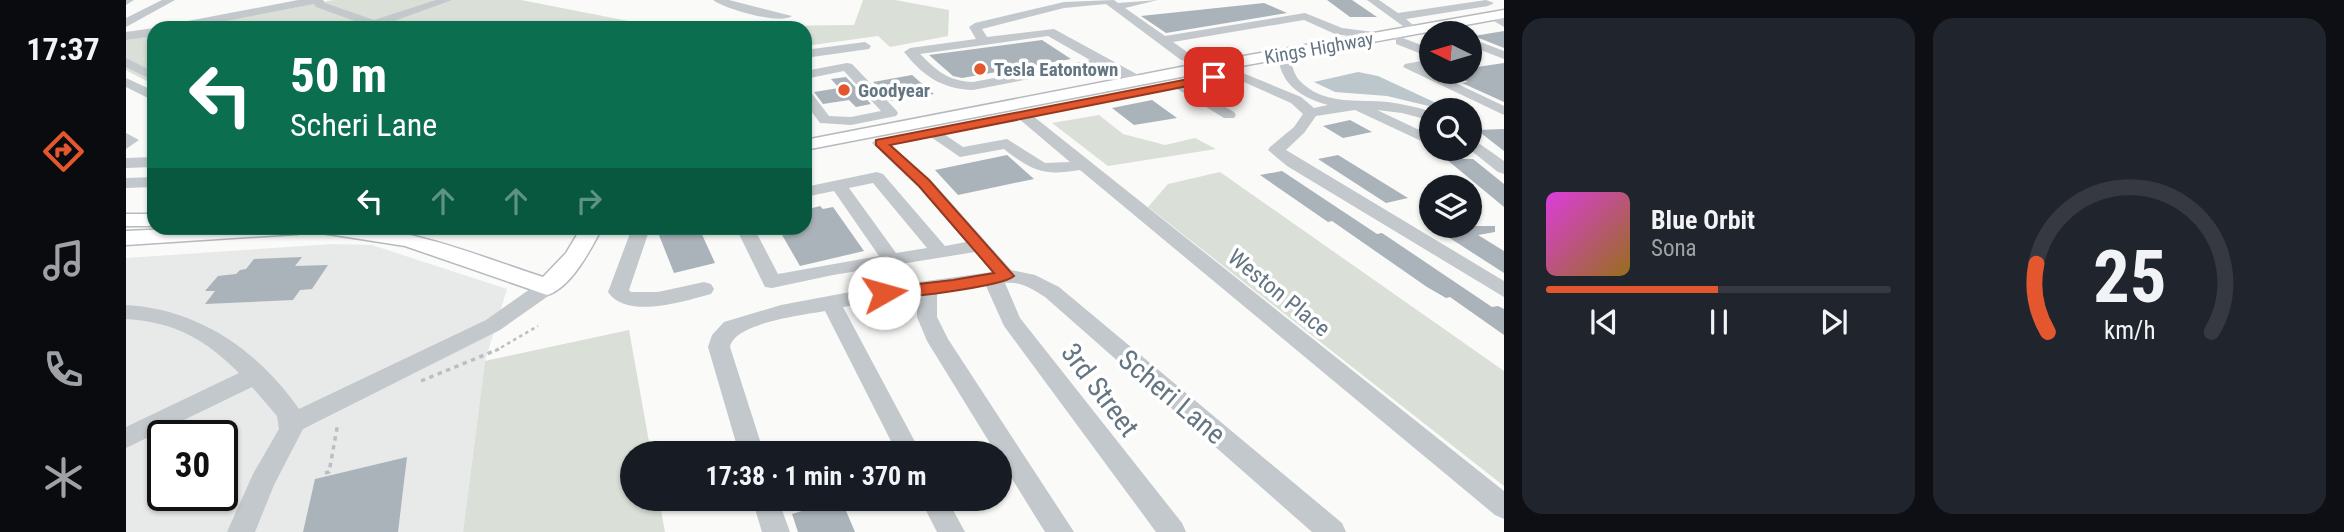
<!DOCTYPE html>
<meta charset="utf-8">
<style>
:root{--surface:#171b24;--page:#20242c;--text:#f1f3f6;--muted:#9ea1a6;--line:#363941;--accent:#e4572e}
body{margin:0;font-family:"Roboto Condensed",sans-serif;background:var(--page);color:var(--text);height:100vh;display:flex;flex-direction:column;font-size:26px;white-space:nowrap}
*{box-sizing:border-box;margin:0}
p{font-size:23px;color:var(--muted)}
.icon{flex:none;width:38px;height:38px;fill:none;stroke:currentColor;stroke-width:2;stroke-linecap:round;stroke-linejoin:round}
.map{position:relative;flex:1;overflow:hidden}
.sheet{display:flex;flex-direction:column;gap:18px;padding:18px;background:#0d0f14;width:840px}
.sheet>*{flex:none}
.guide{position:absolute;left:21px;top:21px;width:665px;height:214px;border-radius:21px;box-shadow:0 2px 5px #0004;background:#0b6e4f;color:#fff;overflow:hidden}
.needle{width:46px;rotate:275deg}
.controls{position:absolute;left:1293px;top:21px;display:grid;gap:14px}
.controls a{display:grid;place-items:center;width:63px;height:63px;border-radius:50%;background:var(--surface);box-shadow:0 2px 5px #0004;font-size:35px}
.speed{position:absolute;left:21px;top:420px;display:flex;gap:14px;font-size:35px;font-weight:700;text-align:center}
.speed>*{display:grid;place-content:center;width:91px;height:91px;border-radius:50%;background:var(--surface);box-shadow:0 2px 5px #0004;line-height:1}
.speed .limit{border:4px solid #111;border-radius:10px;background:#fff;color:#111}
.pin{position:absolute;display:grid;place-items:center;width:60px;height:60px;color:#fff;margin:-30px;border-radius:14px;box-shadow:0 4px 10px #0006}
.me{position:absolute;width:77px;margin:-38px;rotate:83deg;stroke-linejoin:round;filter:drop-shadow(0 0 5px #0008)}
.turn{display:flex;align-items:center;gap:24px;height:147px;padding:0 28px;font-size:32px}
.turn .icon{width:91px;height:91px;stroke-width:2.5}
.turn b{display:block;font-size:49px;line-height:60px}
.lanes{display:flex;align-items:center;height:66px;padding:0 28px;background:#0003;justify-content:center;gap:35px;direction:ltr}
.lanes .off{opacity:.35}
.sheet .tile{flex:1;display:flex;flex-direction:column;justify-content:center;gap:10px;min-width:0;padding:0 24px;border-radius:21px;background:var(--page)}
.sheet .dial{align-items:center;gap:0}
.dial svg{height:182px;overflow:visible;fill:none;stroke:var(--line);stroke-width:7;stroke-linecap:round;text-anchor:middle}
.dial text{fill:var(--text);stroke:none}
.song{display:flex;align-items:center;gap:21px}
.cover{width:84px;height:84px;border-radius:10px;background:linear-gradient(135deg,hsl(300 70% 55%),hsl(40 70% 35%))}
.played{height:7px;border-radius:4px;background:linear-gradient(90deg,var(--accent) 50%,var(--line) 50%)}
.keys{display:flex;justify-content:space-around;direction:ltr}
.sheet .tiles{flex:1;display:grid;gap:18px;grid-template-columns:repeat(2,1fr)}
.trip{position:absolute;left:494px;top:441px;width:392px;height:70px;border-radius:35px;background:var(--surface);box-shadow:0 2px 5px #0004;font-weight:700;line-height:70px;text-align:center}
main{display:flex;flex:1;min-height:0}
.tab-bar{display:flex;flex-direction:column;width:126px;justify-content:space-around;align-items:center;background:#090b0e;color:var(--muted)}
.tab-bar .icon{width:49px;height:49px}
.tab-bar .on{color:var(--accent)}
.tab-bar b{font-size:32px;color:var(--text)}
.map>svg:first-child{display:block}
</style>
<main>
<nav class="tab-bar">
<b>17:37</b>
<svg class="icon on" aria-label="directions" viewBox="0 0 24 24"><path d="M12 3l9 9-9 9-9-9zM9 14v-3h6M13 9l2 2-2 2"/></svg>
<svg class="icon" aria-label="music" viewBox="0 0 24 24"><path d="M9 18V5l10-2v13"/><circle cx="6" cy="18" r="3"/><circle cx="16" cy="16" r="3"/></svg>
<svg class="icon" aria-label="phone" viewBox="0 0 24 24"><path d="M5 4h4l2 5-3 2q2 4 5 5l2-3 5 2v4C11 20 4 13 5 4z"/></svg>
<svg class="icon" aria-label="climate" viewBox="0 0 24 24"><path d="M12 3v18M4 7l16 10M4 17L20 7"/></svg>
</nav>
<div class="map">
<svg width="1378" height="532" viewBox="0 0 1378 532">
<rect width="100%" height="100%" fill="#fafaf8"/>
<!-- built -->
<path fill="#e8e9e9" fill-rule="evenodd" d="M206,244L246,245L381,289L359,361L337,532H0V258ZM37,436H96V495H37Z"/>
<!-- green -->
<path fill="#dadfd7" d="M207,0H395L538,28H62Z
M737,0H769L823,10L822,36L764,47L752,36L679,46V28H640L645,26L728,25Z
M28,35V85L0,70V40Z
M973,115L997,134L1039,145L1069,138L1090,149L982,166L926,123Z
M1094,172L1378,371V486L1022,207L1042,184Z
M503,330L525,453H506V499H533L539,532H337L359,361Z"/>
<!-- water -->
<path fill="#bbc7cb" d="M1232,72L1252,76L1321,108H1311L1261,96L1209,92L1188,82Z"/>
<!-- building -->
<path fill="#aab3b9" d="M1201,0H1226L1251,17H1224Z
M1138,3L1161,13L1040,33L1015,16Z
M1378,31V48L1348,36Z
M916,40L945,59L836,78L827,76L803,55Z
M1378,63V102L1336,83L1342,82L1319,72H1344V68Z
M786,75L808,94L765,101L747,82Z
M720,77L745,104L730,107L723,100L697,104L688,92L713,88L705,79Z
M1026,100L1051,118L1008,125L986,108Z
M1224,120L1246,132L1217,138L1197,126Z
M1378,129V151L1351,130Z
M881,155L908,179L832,195L809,170Z
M1212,155L1282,198L1260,203L1192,159Z
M1320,159H1347L1378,184V207Z
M1156,171L1251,234L1256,233L1366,307L1372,306L1378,309V335L1324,297L1320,298L1301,287L1206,221L1202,222L1134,175Z
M694,206L697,209L707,207L738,251L674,266L652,228H679V210Z
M1305,226H1369V232L1352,235L1378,251V273Z
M541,228H573L589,263L548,273L531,230Z
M176,257L169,266L202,265L186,289L174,290L167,300L79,304L89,291H79L92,276L110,274L114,270L120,269L128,259Z
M281,457L272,532H177L189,479Z
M715,499L729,532H672L666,514Z"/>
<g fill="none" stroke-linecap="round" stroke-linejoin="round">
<defs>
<path id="major" d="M1378,10V18L1055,77L679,150V140L1055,67Z
M0,214H28V226H0Z
M68,228H181L178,233L170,234L0,245V231Z
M191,228C270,220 343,253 417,277L440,253L455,228H476C465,249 445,288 421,295L279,246L202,234L194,233Z"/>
</defs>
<!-- major casing -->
<use href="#major" stroke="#b5babe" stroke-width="3"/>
<!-- path-far1 -->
<path stroke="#bbbfc2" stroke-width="2.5" stroke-dasharray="3.5 3.5" stroke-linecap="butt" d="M369,351L412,326"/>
<!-- path -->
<path stroke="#bbbfc2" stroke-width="3.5" stroke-dasharray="4.5 4.5" stroke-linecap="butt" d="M295,381L373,349
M199,473L203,472L212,423"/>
<!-- minor -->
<path fill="#c3c8cc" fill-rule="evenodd" d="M0,0H8L0,5Z
M36,0H49L0,27V18Z
M172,0H197L199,3L248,20L310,0H326L260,24L265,28H248L190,7L188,4L64,28H40L46,24Z
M587,0H603L666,16C654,25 599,9 587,0Z
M988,0L992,3L1032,0L999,8L1039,36L1179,13L1216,28L1256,33L1262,37L1256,41L1209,34L1178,20L1047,42L1064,54L1110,61L1111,64L1105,68L1055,60L980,4L938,8L856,29L861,37L928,29L1016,77V83H1006L975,65L847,90C816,89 797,76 778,52L784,48L850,39L843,27L849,23L938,2ZM922,36L964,60L847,82C822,81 811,71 794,54Z
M1241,0H1253L1272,13L1360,0L1368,3L1362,6L1280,19L1287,25L1281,29Z
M1374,18L1378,19V27L1368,21Z
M28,28V36L0,40V32Z
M1319,28L1328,33H1314L1315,29Z
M1274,37L1306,49V58L1270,44V38Z
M1344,38L1378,51V59L1344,46Z
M739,42L745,46L743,49L679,58V50Z
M0,58L28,72V81L0,67Z
M1159,59L1164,60C1167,67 1168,74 1173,80C1197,106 1232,99 1262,102C1277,104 1291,107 1306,112V121L1276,113L1251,110L1306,136V146L1229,110L1190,116L1178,133L1160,150L1378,281V297L1161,166L1142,150L1144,147L1168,127L1177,114L1165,103L1100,74L1102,71H1112L1175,97L1188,108L1202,105C1178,98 1159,88 1153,63Z
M1306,59V67L1298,68L1378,106V115L1277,67L1279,64Z
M721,63L726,64L770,110L772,113L770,116L725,125L694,123L679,103V90L684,91L703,116L725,117L755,111L718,71L679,79V71Z
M0,78L28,91V101L0,87Z
M1053,80L1108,112L1110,115L1108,118H1098L1048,87L1046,84Z
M897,111L902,112L1378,491V519L1369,515L954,170C918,176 907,172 878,149L834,157L799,133L802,130H812L837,147L881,139L919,163L944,162L892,118L890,115Z
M0,133L13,140L0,149Z
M1344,137L1378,161V174L1372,172L1343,149Z
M754,138L759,140L804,179L885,270L909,275L933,287L1216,523L1220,532H1186L919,297C906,289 895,281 879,283L894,318L1056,523L1060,532H1030L878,326L860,286L811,293V317L822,339L948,532H919L873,458V453H870L801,341L791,317V296L717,307L795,453H771L699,311C677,315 608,323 604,347L638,453H613L582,347L586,335L598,322L655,305L735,290L866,272L849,252L707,275L646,288L639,287L610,228H628L652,274L753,256L708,191L679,197V187L751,172L757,174L819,246L840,242L792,187L749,146L746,143L749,140ZM747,183L801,248L770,253L723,188Z
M28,157V167L0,168V158Z
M28,177V187L0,188V178Z
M506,228H524L503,290L505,292H532L578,282L585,284L588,289L585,294C559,301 500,320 482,292Z
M421,281L428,282L431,287L428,292L374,330L177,429L148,485L129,532H101L127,474L153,429L151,416L126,387L0,448V427L113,373C79,339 49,322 0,319V305C72,309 132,350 173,409L360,320L414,282Z
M626,499H652L664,532H636Z
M794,499H821L839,532H811Z"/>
<!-- major -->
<use href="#major" fill="#fff" fill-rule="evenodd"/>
</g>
<!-- route -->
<path fill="#e4572e" stroke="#94391e" stroke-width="2" d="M1088,74L1094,77L1092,80L764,145L803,180L888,276C878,286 767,301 752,297L749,293L752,289L758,288L827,280L868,273L793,186L750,145V140Z"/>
<!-- markers -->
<g fill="#e4572e" stroke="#fff" stroke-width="2.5">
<circle cx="854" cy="69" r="7"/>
<circle cx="718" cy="90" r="7"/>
</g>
<g text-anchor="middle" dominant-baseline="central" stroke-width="7" stroke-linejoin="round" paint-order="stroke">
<!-- far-street labels -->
<g font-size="19" fill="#657683" stroke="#fff">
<text transform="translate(1193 48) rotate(-10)">Kings Highway</text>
</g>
<!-- far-poi labels -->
<g font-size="19" font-weight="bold" fill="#657683" stroke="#fff" text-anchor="start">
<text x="868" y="69">Tesla Eatontown</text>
<text x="732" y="90">Goodyear</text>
</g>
<!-- street labels -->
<g font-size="23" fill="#657683" stroke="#fff">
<text transform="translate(1153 293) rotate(39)">Weston Place</text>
</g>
<!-- near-street labels -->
<g font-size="28" fill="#657683" stroke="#fff">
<text transform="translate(974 390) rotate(53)">3rd Street</text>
<text transform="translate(1046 397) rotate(40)">Scheri Lane</text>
</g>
</g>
</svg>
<div class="controls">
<a><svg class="needle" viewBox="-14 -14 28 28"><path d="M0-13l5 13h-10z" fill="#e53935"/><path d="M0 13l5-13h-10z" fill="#9ea1a6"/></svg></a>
<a><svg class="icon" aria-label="search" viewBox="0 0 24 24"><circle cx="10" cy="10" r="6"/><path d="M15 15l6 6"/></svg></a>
<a><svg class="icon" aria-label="layers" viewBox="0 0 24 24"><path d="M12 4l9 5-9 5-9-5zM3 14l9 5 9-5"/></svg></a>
</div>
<div class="speed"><div class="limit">30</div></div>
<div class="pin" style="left:1088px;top:77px;background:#d93025"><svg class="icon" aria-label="arrive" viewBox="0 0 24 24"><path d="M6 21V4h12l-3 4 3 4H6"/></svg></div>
<svg class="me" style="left:758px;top:293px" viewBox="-20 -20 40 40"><circle r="19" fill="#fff"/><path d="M0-13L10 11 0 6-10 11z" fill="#e4572e"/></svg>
<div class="trip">17:38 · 1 min · 370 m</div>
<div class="guide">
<div class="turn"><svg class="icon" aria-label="left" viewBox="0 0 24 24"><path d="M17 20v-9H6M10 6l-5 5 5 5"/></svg><div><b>50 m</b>Scheri Lane</div></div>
<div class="lanes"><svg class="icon" aria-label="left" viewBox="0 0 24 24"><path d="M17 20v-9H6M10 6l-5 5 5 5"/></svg><svg class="icon off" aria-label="ahead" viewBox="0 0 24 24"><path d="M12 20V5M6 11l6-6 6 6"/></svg><svg class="icon off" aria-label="ahead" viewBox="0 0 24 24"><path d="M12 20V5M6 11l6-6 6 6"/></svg><svg class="icon off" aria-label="right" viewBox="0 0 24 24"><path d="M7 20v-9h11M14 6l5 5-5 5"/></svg></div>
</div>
</div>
<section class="sheet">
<div class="tiles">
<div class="tile">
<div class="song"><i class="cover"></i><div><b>Blue Orbit</b><p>Sona</p></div></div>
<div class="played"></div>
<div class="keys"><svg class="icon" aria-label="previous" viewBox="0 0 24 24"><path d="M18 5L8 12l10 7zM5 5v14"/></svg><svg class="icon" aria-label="pause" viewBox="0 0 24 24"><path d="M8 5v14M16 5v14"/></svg><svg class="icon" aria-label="next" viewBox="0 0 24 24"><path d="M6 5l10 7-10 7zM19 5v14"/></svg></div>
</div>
<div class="tile dial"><svg viewBox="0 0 100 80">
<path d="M14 69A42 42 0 1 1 86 69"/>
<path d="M14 69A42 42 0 0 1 9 39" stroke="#e4572e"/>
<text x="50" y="56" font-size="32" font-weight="700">25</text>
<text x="50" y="72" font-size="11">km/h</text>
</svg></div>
</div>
</section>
</main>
